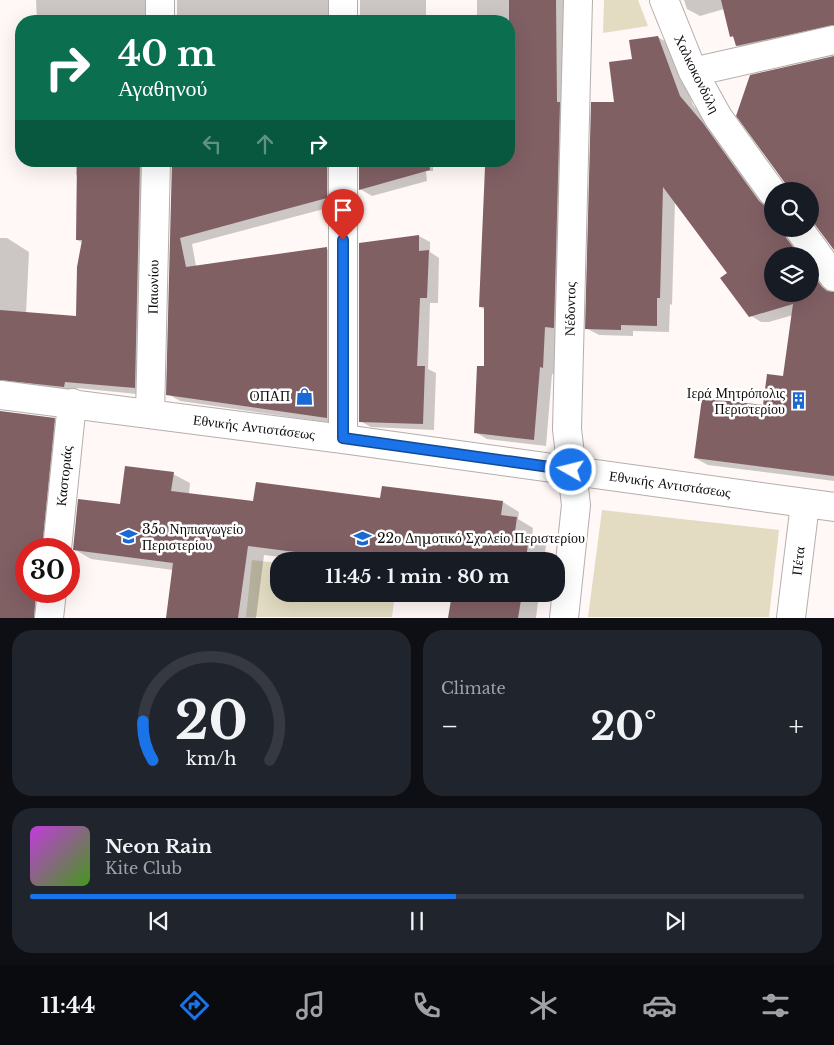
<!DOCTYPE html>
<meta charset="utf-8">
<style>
:root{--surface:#171b24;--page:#20242c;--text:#f1f3f6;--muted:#9ea1a6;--line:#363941;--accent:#1a73e8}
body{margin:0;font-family:"Libre Baskerville",serif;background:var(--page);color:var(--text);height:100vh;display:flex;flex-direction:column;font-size:19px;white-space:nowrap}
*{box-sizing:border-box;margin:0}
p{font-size:16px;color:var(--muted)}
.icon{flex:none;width:28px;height:28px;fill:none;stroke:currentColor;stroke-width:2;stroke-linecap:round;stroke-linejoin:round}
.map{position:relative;height:618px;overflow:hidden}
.drawer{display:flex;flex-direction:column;gap:12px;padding:12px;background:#0d0f14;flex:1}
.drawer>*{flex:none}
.hud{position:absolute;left:15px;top:15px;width:500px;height:152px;border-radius:20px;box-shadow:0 5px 20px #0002;background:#0b6e4f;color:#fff;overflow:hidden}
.controls{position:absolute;left:764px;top:182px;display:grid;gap:10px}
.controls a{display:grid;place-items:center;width:55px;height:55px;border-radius:50%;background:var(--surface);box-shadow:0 5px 20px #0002;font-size:25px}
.speed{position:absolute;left:15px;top:538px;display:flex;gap:10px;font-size:25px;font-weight:700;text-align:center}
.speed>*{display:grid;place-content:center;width:65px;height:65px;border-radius:50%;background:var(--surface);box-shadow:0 5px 20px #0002;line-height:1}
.speed .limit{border:8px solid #d22;background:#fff;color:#111}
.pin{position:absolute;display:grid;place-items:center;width:42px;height:42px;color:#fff;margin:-51px -21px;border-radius:50% 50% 50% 0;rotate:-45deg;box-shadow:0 0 5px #0007}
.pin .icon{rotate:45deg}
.me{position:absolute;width:55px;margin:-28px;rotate:278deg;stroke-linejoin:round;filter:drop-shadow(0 0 4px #0008)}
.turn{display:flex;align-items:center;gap:18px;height:105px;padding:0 20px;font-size:22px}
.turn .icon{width:65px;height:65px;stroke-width:2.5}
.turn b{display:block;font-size:35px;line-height:42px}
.lanes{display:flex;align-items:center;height:48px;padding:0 20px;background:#0003;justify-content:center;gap:25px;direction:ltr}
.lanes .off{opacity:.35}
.big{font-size:38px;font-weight:700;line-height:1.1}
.drawer .widget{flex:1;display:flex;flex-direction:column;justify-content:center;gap:8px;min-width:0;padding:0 18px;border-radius:20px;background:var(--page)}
.drawer .dial{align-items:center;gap:0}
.dial svg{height:130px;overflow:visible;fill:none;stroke:var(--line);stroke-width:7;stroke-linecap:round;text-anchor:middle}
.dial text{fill:var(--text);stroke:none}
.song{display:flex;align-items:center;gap:15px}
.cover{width:60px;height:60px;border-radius:8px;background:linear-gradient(135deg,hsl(290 70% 55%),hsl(100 70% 35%))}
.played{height:5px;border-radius:2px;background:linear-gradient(90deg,var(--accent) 55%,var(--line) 55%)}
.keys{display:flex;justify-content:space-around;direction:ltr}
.heat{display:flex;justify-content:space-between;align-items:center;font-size:28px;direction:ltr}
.drawer .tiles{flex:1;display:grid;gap:12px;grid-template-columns:1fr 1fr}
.widget:last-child{grid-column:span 2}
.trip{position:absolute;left:270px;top:552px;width:295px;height:50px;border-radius:20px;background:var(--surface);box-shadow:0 5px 20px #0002;font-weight:700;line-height:50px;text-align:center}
.menu{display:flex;height:80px;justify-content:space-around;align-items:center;background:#090b0e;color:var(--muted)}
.menu .icon{width:35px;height:35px}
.menu .current{color:var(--accent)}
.menu b{font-size:22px;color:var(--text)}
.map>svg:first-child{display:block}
</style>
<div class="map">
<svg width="834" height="618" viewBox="0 0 834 618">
<rect width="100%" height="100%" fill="#fff8f6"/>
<!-- green -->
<path fill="#e3dcc3" d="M604,0H638L648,26L603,33Z
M602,510L779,530L769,617H588Z
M252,560L279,563V594H395L392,617H246Z"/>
<!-- shadow -->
<path fill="#0003" d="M36,0H158L156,21H37Z
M177,0H341L339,21H177Z
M360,0H426V21H360Z
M477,0H568L555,374H552L546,446L487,439L475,432L485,368L486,310L480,307L487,161H509V21H477Z
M684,0H834V34L750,53L737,45L735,38L731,36L724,9L700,16L687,9Z
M658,37L671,45L693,105L716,132L772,209V229H798L806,256H772V294H810V262L834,293V481L708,465L695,458L764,407L784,378L793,315L769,322H761L748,314L729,274L675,201L672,305L670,304L669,332L633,331V336L599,335L586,328L616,103L633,60Z
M76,161H154L147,395L77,388L76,394L0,392V238H7L29,252L26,314L77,317L83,243L77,240L78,176L76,175Z
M173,161H341L339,205L192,244L196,266L327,249L339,256V424L180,401L168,394Z
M360,161H433V171H426L427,181L372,196L360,189Z
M419,236L430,242V252L439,258L438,303H430L428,369L436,373L434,430L371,427L360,421V244Z
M0,412L54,419L67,426L54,549H26V591H51L47,618H0Z
M173,474L190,483L189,494L255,503L382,500L503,502L519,512L518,519L533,528L532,537L546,545L544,561H312L264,555L256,618H167L173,570L91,559L74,549L121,505Z
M453,594H539L536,618H450Z"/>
<!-- building -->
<path fill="#816064" d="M509,0H556L557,102H560L554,328L545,327L543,368L540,367L534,440L474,433L477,366H484V307H479L485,167L509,161Z
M721,0H834V25L736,46L733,36L730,37Z
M658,36L680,96L703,123L759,201L765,206L772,207V229H784L786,238L800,256H772V294H810V271L822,287L827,291L834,292V476L694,458L702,398L763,405L767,374L783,376L793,304L749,317L720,278L727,273L663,187L660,298H657V326L621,325V330L585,329L591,102H614L609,62L632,59L629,40Z
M834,56V250L810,218V191H787L785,183L736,116L750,75Z
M77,161H140L135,388L65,382L64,387L0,380V310L76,316L77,267L82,240H76Z
M172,161H327V198L180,238L186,267L327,247V418L166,395Z
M359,161H429L430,170L359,190Z
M419,235V251L429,250L427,298H420L417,366H425L423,424L359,422V243Z
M0,411L55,418L42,549H26V591H36L34,618H0Z
M125,466L174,472L171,491L253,501L256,482L380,498L382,486L503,501L501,515L517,517L515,532L529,534L526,561H422L396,558L395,561H366L248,546L238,618H166L173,563L73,550L78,499L120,504Z
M452,594H522L518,618H448Z"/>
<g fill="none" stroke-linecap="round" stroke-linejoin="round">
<defs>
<path id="street" d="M664,0L693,72L718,117L772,192
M160,21V0
M343,21V0
M693,72L834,40
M799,229L834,277
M0,395L343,439L834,507
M150,414L156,161
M343,439V161
M57,549L72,403
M49,618L52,591
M564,618L576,505L567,429L578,0
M791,618L805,504"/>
</defs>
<!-- street casing -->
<use href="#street" stroke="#b4aeac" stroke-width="30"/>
<!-- street -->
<use href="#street" stroke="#fff" stroke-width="28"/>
</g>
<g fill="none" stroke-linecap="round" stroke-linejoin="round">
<defs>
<path id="route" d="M343,240V438L571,470"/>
</defs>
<!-- route casing -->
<use href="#route" stroke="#114b97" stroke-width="12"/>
<!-- route -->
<use href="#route" stroke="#1a73e8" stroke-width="9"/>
</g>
<!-- icons -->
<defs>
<symbol id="shop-bare" viewBox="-9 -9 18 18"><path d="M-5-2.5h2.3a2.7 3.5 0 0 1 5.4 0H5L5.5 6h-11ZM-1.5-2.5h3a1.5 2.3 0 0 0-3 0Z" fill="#1b6ad4" stroke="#fff" stroke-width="2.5" paint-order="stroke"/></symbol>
<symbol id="building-bare" viewBox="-9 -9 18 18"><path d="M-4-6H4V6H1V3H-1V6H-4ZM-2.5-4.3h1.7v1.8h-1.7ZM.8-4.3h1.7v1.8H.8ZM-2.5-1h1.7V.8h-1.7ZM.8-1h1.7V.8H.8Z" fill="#1b6ad4" stroke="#fff" stroke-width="2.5" paint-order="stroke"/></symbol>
<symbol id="school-bare" viewBox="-9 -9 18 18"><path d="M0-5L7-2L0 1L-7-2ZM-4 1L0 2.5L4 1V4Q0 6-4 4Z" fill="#1b6ad4" stroke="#fff" stroke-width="2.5" paint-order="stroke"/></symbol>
</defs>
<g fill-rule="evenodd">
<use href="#shop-bare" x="292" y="384" width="25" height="25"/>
<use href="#building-bare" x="786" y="388" width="25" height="25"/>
<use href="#school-bare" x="116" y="524" width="25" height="25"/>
<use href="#school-bare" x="350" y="526" width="25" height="25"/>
</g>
<g text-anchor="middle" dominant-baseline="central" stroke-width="5" stroke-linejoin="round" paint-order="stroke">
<!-- street labels -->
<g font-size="14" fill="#0e0c0b" stroke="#fff">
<text transform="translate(697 74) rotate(64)">Χαλκοκονδύλη</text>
<text transform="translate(153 287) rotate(-89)">Παιωνίου</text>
<text transform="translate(570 309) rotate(-89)">Νέδοντος</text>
<text transform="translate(254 427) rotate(7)">Εθνικής Αντιστάσεως</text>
<text transform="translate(64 476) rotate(-84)">Καστοριάς</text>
<text transform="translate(670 484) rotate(8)">Εθνικής Αντιστάσεως</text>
<text transform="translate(798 561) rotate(-83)">Πέτα</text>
</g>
<!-- poi labels -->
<g font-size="14" fill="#0e0c0b" stroke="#fff" text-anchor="end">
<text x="785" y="393">Ιερά Μητρόπολις<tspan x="785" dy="16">Περιστερίου</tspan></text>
<text x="290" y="396">ΟΠΑΠ</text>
<text x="142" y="529" text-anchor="start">35ο Νηπιαγωγείο<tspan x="142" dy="16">Περιστερίου</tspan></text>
<text x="377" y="538" text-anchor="start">22ο Δημοτικό Σχολείο Περιστερίου</text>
</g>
</g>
</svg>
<div class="controls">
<a><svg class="icon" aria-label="search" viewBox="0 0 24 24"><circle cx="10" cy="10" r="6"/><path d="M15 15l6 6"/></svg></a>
<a><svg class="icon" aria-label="layers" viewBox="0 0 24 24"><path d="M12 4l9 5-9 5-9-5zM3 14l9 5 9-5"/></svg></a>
</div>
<div class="speed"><div class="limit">30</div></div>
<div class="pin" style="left:343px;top:240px;background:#d93025"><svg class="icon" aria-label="arrive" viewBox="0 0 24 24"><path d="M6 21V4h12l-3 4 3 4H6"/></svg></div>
<svg class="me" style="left:571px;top:470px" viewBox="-20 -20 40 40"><circle r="17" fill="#1a73e8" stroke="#fff" stroke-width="3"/><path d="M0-11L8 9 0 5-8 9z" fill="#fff"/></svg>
<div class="trip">11:45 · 1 min · 80 m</div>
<div class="hud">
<div class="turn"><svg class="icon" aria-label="right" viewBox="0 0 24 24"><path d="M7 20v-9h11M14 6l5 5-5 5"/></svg><div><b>40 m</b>Αγαθηνού</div></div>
<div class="lanes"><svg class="icon off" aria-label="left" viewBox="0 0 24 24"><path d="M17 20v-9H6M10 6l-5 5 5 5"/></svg><svg class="icon off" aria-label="ahead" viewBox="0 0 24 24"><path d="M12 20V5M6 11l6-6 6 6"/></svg><svg class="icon" aria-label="right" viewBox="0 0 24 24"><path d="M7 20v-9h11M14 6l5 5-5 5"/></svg></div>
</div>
</div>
<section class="drawer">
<div class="tiles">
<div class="widget dial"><svg viewBox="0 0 100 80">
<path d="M14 69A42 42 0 1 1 86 69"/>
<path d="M14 69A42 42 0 0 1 8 45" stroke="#1a73e8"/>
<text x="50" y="56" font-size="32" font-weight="700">20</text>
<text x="50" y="72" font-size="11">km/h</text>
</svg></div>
<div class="widget"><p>Climate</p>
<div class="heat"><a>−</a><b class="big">20°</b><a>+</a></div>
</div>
<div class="widget">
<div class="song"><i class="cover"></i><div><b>Neon Rain</b><p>Kite Club</p></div></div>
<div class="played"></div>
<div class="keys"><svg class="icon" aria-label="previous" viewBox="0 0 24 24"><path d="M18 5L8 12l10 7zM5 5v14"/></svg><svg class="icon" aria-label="pause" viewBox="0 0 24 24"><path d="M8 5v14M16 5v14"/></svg><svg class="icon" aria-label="next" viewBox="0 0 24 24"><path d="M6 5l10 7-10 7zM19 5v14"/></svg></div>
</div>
</div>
</section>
<nav class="menu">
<b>11:44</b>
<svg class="icon current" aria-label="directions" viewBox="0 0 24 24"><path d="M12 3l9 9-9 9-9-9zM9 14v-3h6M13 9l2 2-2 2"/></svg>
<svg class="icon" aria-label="music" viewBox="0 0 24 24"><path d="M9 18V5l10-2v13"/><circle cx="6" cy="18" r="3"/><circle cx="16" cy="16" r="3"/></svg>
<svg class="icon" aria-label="phone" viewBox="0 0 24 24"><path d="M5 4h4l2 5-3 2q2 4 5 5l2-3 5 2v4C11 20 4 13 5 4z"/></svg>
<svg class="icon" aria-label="climate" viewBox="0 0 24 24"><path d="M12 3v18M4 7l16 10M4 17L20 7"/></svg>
<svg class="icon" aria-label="car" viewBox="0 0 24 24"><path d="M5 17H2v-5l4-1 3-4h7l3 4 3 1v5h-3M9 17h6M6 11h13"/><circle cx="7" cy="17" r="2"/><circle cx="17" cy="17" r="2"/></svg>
<svg class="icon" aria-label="filters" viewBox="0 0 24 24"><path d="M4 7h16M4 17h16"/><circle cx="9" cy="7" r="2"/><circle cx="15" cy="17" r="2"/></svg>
</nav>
